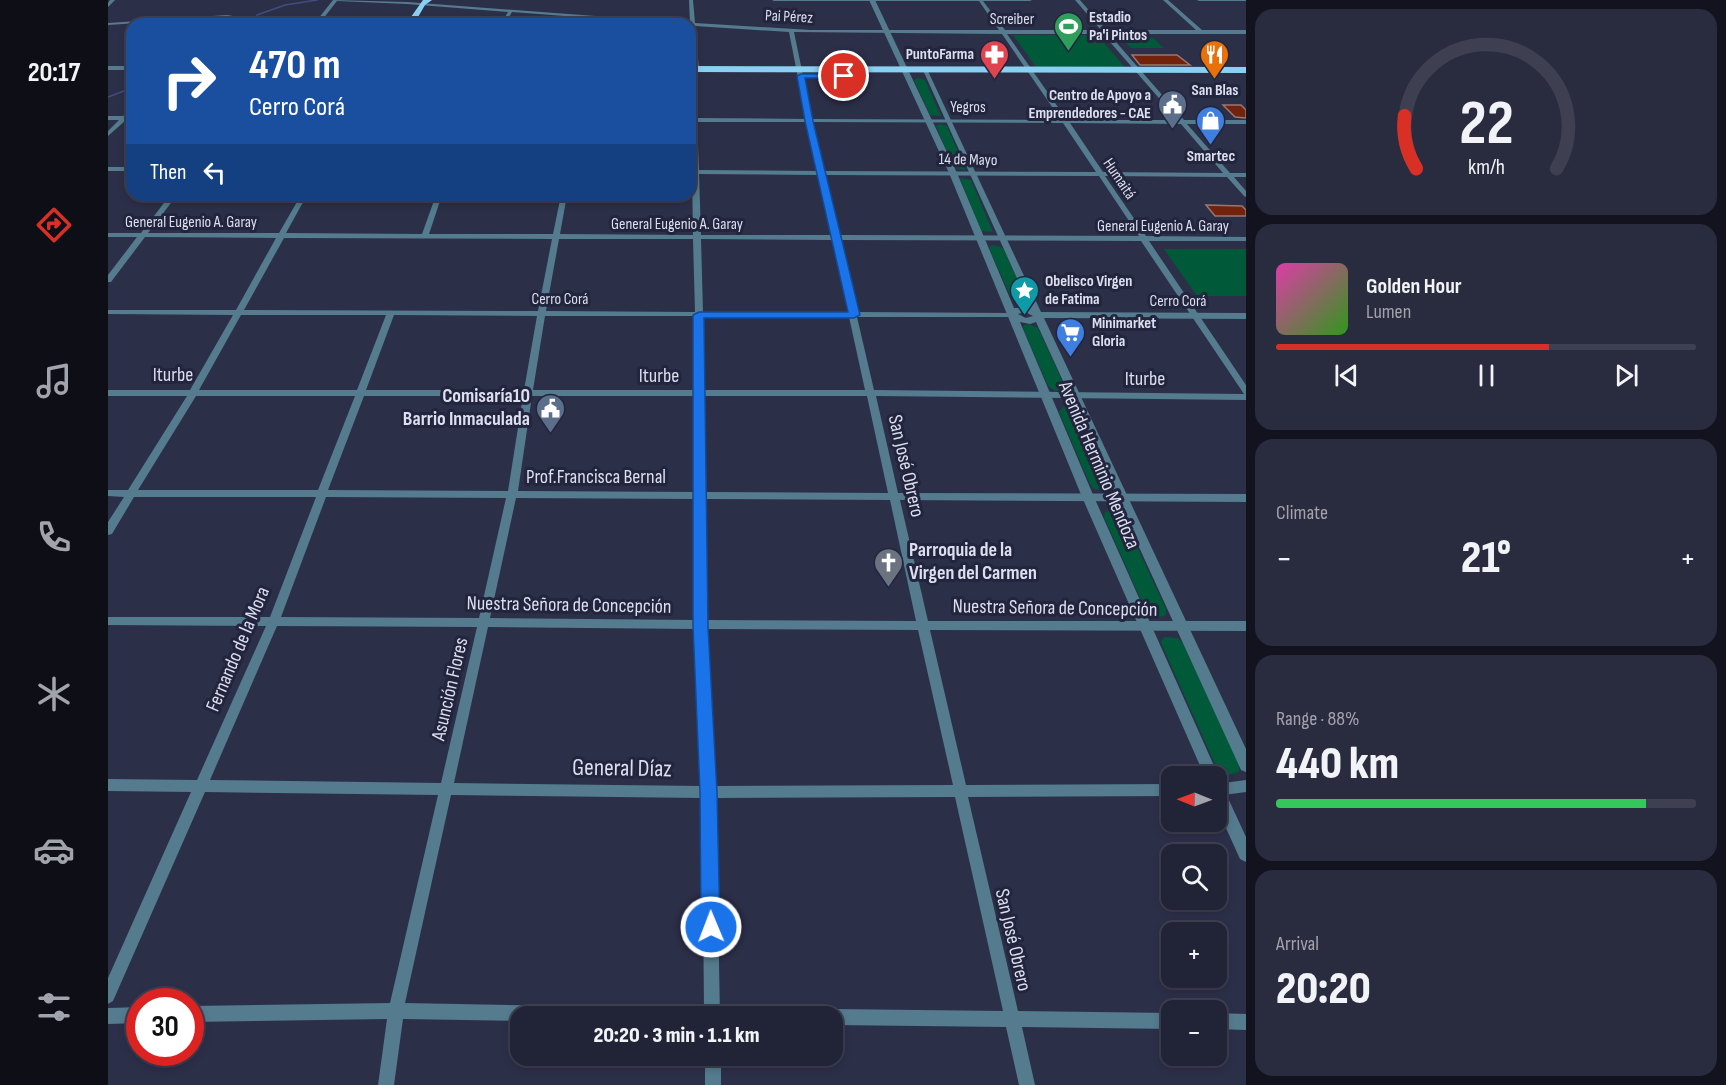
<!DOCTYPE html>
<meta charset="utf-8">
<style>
:root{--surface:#212336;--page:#292b3e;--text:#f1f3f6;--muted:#a2a4ad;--line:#3e4051;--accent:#d93025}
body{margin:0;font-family:"Sofia Sans Condensed",sans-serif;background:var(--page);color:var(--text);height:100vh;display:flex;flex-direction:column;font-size:22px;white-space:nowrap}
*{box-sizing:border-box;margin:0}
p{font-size:20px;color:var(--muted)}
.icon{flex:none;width:33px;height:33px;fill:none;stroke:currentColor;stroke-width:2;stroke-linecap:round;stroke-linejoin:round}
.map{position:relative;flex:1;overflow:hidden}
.sheet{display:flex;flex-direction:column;gap:9px;padding:9px;background:#12131e;width:480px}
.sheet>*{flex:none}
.hud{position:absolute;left:18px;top:18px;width:570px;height:183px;border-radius:18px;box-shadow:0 3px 9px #0003,0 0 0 2px var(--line);background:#1a4fa0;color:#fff;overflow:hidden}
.needle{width:39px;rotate:271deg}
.fabs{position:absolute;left:1053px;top:766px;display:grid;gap:12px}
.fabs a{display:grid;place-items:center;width:66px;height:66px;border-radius:12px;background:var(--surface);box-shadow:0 3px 9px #0003,0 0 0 2px var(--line);font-size:30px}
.speed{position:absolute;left:18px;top:988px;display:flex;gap:12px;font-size:30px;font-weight:700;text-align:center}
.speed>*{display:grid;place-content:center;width:78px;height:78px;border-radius:50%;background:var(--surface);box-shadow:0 3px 9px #0003,0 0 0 2px var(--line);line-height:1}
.speed .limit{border:9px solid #d22;background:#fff;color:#111}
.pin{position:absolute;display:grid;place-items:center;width:51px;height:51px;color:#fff;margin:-26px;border:3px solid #fff;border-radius:50%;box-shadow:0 2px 6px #0007}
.me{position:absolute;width:66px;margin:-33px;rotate:359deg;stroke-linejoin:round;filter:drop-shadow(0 0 4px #0008)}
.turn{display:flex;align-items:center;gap:21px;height:126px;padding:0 24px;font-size:27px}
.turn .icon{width:78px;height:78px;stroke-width:2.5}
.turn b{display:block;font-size:42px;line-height:51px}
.then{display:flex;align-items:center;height:57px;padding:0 24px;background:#0003;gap:12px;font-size:22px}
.big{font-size:45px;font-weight:800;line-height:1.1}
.sheet .widget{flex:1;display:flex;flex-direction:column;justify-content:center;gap:9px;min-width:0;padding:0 21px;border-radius:18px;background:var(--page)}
.sheet .dial{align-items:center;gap:0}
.dial svg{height:156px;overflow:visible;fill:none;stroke:var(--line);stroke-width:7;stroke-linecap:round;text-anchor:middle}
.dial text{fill:var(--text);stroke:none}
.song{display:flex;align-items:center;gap:18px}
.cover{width:72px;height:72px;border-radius:9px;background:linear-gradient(135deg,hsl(320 70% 55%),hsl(110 70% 35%))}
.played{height:6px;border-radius:3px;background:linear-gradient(90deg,var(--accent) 65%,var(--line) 65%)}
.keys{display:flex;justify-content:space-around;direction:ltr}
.heat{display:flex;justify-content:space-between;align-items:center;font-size:33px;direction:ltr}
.charge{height:9px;border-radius:4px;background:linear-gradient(90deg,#34c759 88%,var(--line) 0)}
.trip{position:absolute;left:402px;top:1006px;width:333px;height:60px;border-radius:18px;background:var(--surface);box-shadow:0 3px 9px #0003,0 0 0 2px var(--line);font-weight:800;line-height:60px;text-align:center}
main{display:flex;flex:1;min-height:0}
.menu{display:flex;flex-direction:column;width:108px;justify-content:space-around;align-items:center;background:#0d0e16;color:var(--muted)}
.menu .icon{width:42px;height:42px}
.menu .on{color:var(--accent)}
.menu b{font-size:27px;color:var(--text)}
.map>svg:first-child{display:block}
</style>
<main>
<nav class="menu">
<b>20:17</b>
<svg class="icon on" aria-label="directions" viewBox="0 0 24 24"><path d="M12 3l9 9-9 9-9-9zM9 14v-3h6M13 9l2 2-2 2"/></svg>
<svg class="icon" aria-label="music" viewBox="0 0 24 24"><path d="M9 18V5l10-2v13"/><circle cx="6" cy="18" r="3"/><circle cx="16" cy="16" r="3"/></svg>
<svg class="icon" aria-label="phone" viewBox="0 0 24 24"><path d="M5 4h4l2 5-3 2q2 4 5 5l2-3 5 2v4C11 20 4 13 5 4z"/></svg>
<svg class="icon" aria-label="climate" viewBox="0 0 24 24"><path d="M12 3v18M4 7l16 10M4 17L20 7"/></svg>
<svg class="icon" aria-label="car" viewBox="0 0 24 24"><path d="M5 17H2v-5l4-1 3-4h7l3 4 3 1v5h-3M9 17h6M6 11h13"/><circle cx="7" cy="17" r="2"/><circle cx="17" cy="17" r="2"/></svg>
<svg class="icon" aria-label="filters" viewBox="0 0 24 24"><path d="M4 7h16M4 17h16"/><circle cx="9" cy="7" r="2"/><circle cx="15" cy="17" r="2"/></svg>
</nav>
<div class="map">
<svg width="1138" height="1085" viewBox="0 0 1138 1085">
<rect width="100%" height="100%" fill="#2c2f48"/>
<!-- green -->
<path fill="#005a39" d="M905,35H989L1017,67H928Z
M1013,38H1045L1056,48H1023Z
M810,78L817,80L833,116L822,115L806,80Z
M832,124L839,126L858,170L846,168L828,126Z
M852,178L863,180L885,232L873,231Z
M884,245L895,248L919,300L918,303L910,304L904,300L881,248Z
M1056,249H1138V296H1089Z
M921,324L930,328L957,387L956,390L947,391L940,386L915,328L916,325Z
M955,407L964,408L969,412L1000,484L997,490L986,489L982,484L951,412Z
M1003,510L1010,512L1015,517L1058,609V615C1050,619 1042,616 1037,609L996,517L997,512Z
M1057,637L1070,638L1076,645L1131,764V772L1119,775L1107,764L1054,645L1053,641Z"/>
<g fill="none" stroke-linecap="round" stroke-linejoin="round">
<!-- stream -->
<path stroke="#424d7e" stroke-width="1.5" d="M149,24V15L177,5L209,0
M0,97L24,88"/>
</g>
<!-- building -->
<path fill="#72230d" stroke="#9a776e" stroke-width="1.5" d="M1024,55H1069L1082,65H1032Z
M1115,105H1133L1138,110V118L1127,117Z
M1098,205L1134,206L1138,210V216H1107Z"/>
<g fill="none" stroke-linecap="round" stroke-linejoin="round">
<!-- minor -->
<path fill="#547b8e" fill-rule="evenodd" d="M2,0H7L0,7V3Z
M225,0L299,2L582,23L581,0H585L587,23L703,30H891L871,1H666L664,0H924L922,1H875L897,30H993L967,0H972L998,30H1088L1055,0H1060L1094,30H1138V34H1001L1076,120H1138V124H1079L1122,173H1138V177H1126L1138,191V197L1136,196L1119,177L997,176L1038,236L1138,237V241H1041L1138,385V400L768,396L790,493L1138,494V502L792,500L820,621H1138V631L822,630L858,785L1064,784V796L860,797L910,1011L1064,1013V1029L914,1027L927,1085H911L898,1027L724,1025V1017H716L719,1012L724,1009L895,1011L847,797L608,798L612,1017H412V1021L295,1019L286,1085H270L279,1019L82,1022V1006L282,1003L330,795L97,792L5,1001L0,1004V978L83,792L0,791V779L89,780L158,626L0,625V617H162L208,497H26L4,534L0,535V522L16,497L0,496V490H20L79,396H0V390H82L125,315L0,314V310H128L168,238L37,237L3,282H0V275L29,237H0V233H33L62,195H69L40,233H171L193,195H199L178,233L314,234L328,195H334L321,234H445L453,195H459L452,234L585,235L584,174H582V170H584L582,76L585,69L582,24H561L404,12L397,24H393L400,12L299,4L229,1L211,24H206ZM587,26L681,32L698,119L589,118L588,76L591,69ZM686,32L894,34L953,120L704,119ZM899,34H995L1070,120H959ZM589,122H698L709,171L591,170ZM704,122L955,123L988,172L716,171ZM962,123L1073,124L1115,173L995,172ZM591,174L710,175L723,235H593ZM716,175L991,176L1031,236L730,235ZM176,238L444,239L430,311L136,310ZM451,239H585L587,312L438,311ZM593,239L724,240L740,312H595ZM731,240L1033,241L1136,394L766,390L749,317H905L909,315L905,313L748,312ZM133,315H278L249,390H91ZM286,315L429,316L416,390H258ZM437,316H587V390H425ZM595,316L741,317L757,390H596ZM88,396H247L210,490H30ZM256,396H415L400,491L220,490ZM424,396H587V492L410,491ZM596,396H759L780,493L597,492ZM218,497L398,498L371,618L173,617ZM408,498L587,499L586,620L382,618ZM597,499L782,500L808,621L598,620ZM169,626L369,627L333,783L102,780ZM380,627L586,629L594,786L346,783ZM598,629L810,630L845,785L607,786ZM343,795L594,798L596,1009L297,1003Z
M1089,0H1138V1H1091Z
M119,15L125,16L128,24H124L121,18L119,17L0,25V23Z
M0,66H24V70H0Z
M24,109V114L22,116L24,118L23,119L18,120L0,136V131L11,120H0V116H15Z
M0,167H24V171H0Z
M1138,780V792L1108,796V784Z
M32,1007V1023L0,1024V1008Z
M1108,1013L1138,1014V1030L1108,1029Z
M597,1056H613V1085H597Z"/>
<!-- tertiary -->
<path fill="#547b8e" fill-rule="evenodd" d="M761,0H767L849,173L906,308L922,307L814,68L819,69L933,312L1138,313V319L936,318L1138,749V772L1133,770L928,322L922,324L912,322L986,497L1111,777L1109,782L1113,783L1138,837V862L1132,859L1108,806V777H1097L974,497L841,173ZM917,312L925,316L918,318L910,314Z"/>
<!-- trunk -->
<path fill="#8ad0f2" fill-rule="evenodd" d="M315,0H324L317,5L306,24H298Z
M582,66L1138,67V73L582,72Z"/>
</g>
<!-- route -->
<path fill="#1a73e8" stroke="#114b97" stroke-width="1.5" d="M693,74H736L739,76L736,78H697L705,121L752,315L746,318H596L600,626L609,792L612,927L609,934L603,936L596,934L593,927L592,792L585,626V315L591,312H740L697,121L689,76Z"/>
<!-- icons -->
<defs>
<symbol id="stadium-pin" viewBox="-11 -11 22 30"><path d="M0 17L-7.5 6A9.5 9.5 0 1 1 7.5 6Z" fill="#2e9e5b" stroke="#22253d"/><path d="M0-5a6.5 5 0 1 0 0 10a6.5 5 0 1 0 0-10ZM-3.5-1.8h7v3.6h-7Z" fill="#fff"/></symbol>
<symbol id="pharmacy-pin" viewBox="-11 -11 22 30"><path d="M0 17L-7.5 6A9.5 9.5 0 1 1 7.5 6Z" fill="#e0444e" stroke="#22253d"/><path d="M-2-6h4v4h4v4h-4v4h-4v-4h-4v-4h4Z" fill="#fff"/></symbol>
<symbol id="restaurant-pin" viewBox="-11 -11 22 30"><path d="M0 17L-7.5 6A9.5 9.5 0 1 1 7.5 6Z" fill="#e8710a" stroke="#22253d"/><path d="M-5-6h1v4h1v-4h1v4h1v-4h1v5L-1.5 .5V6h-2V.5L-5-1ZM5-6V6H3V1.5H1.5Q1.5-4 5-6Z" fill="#fff"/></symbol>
<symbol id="civic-pin" viewBox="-11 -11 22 30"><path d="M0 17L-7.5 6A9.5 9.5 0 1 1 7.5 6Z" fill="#5c6f8a" stroke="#22253d"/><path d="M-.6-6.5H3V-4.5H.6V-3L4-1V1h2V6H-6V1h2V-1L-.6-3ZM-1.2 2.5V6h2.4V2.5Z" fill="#fff"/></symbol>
<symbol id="shop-pin" viewBox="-11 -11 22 30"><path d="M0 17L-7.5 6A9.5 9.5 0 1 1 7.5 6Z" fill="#3f7fe0" stroke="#22253d"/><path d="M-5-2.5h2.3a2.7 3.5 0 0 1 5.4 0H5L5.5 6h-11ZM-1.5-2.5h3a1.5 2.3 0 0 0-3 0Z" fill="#fff"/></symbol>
<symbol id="sight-pin" viewBox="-11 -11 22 30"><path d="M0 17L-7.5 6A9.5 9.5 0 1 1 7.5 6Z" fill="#0f9aa8" stroke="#22253d"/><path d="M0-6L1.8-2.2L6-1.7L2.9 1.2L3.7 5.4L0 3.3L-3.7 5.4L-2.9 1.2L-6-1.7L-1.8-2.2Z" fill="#fff"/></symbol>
<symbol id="supermarket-pin" viewBox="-11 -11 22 30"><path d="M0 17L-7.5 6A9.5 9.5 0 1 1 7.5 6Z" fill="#3f7fe0" stroke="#22253d"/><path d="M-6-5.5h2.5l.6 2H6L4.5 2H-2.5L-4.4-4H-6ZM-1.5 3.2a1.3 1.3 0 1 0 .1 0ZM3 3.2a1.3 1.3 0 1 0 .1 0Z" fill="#fff"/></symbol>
<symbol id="church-pin" viewBox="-11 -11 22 30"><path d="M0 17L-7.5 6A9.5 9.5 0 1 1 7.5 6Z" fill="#6b7280" stroke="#22253d"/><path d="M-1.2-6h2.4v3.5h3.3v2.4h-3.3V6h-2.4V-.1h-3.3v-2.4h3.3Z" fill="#fff"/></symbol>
</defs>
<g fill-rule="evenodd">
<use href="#stadium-pin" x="944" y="10" width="33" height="45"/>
<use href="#pharmacy-pin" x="870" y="38" width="33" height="45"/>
<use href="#restaurant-pin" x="1090" y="38" width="33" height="45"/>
<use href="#civic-pin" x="1048" y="88" width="33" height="45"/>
<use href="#shop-pin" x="1086" y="104" width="33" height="45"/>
<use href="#sight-pin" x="900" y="274" width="33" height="45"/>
<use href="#supermarket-pin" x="946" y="316" width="33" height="45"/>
<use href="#civic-pin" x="426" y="392" width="33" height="45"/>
<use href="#church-pin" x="764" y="546" width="33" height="45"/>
</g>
<g text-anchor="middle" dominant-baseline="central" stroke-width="6" stroke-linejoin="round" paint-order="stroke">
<!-- far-street labels -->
<g font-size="16" fill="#dcdfef" stroke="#22253d">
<text transform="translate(681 17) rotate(3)">Pai Pérez</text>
<text x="904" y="19">Screiber</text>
<text x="860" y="107">Yegros</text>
<text transform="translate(860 160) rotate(1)">14 de Mayo</text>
<text transform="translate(1011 179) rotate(56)">Humaitá</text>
<text x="83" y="222">General Eugenio A. Garay</text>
<text x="569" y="224">General Eugenio A. Garay</text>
<text x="1055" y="226">General Eugenio A. Garay</text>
<text x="452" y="299">Cerro Corá</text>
<text x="1070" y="301">Cerro Corá</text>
</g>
<!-- far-poi labels -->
<g font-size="16" font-weight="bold" fill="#dcdfef" stroke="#22253d" text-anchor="start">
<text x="981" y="17">Estadio<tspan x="981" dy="18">Pa'i Pintos</tspan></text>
<text x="866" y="54" text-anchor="end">PuntoFarma</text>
<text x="1107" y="90" text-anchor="middle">San Blas</text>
<text x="1043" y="95" text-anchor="end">Centro de Apoyo a<tspan x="1043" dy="18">Emprendedores - CAE</tspan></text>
<text x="1103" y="156" text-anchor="middle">Smartec</text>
<text x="937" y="281">Obelisco Virgen<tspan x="937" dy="18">de Fatima</tspan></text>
<text x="984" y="323">Minimarket<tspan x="984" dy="18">Gloria</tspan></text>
</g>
<!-- street labels -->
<g font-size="20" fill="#dcdfef" stroke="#22253d">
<text x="65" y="375">Iturbe</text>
<text x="551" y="376">Iturbe</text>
<text x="1037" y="379">Iturbe</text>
<text transform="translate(991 465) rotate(67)">Avenida Herminio Mendoza</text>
<text transform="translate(798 466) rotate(77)">San José Obrero</text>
<text x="488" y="477">Prof.Francisca Bernal</text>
<text transform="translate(461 605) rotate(1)">Nuestra Señora de Concepción</text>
<text transform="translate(947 608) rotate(1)">Nuestra Señora de Concepción</text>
<text transform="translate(130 649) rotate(-67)">Fernando de la Mora</text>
<text transform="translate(342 689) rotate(-77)">Asunción Flores</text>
<text transform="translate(905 940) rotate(77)">San José Obrero</text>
</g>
<!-- poi labels -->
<g font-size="20" font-weight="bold" fill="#dcdfef" stroke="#22253d" text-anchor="end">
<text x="422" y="396">Comisaría10<tspan x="422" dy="23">Barrio Inmaculada</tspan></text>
<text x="801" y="550" text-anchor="start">Parroquia de la<tspan x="801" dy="23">Virgen del Carmen</tspan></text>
</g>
<!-- near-street labels -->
<g font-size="24" fill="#dcdfef" stroke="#22253d">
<text transform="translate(514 768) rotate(1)">General Díaz</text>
</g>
</g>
</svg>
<div class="fabs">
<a><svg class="needle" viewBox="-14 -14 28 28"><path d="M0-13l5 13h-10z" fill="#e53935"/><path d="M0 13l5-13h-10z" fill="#a2a4ad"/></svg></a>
<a><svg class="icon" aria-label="search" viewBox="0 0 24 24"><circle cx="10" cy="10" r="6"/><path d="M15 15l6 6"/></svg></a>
<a>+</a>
<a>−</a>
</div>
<div class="speed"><div class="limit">30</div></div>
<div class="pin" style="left:736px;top:76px;background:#d93025"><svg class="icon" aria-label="arrive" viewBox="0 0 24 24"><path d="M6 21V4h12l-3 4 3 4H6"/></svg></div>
<svg class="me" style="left:603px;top:927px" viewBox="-20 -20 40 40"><circle r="17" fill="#1a73e8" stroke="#fff" stroke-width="3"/><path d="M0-11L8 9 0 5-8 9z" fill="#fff"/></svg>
<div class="trip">20:20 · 3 min · 1.1 km</div>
<div class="hud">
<div class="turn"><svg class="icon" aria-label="right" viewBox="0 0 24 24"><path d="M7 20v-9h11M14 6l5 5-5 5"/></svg><div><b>470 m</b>Cerro Corá</div></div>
<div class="then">Then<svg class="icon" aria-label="left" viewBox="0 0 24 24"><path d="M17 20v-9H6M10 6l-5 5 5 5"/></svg></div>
</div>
</div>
<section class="sheet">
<div class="widget dial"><svg viewBox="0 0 100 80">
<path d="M14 69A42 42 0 1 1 86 69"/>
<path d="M14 69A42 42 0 0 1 8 42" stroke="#d93025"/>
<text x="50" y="56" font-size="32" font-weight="700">22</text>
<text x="50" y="72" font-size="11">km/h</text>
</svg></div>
<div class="widget">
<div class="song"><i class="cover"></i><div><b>Golden Hour</b><p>Lumen</p></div></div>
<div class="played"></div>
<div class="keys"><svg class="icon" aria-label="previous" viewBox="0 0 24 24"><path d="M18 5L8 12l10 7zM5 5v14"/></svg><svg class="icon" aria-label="pause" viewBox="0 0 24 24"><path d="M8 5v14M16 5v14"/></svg><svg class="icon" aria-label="next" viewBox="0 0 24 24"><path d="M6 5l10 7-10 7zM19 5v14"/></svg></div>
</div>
<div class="widget"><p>Climate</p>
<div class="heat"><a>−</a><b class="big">21°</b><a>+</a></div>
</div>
<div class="widget"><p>Range · 88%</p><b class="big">440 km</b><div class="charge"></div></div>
<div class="widget"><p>Arrival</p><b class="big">20:20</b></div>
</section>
</main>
